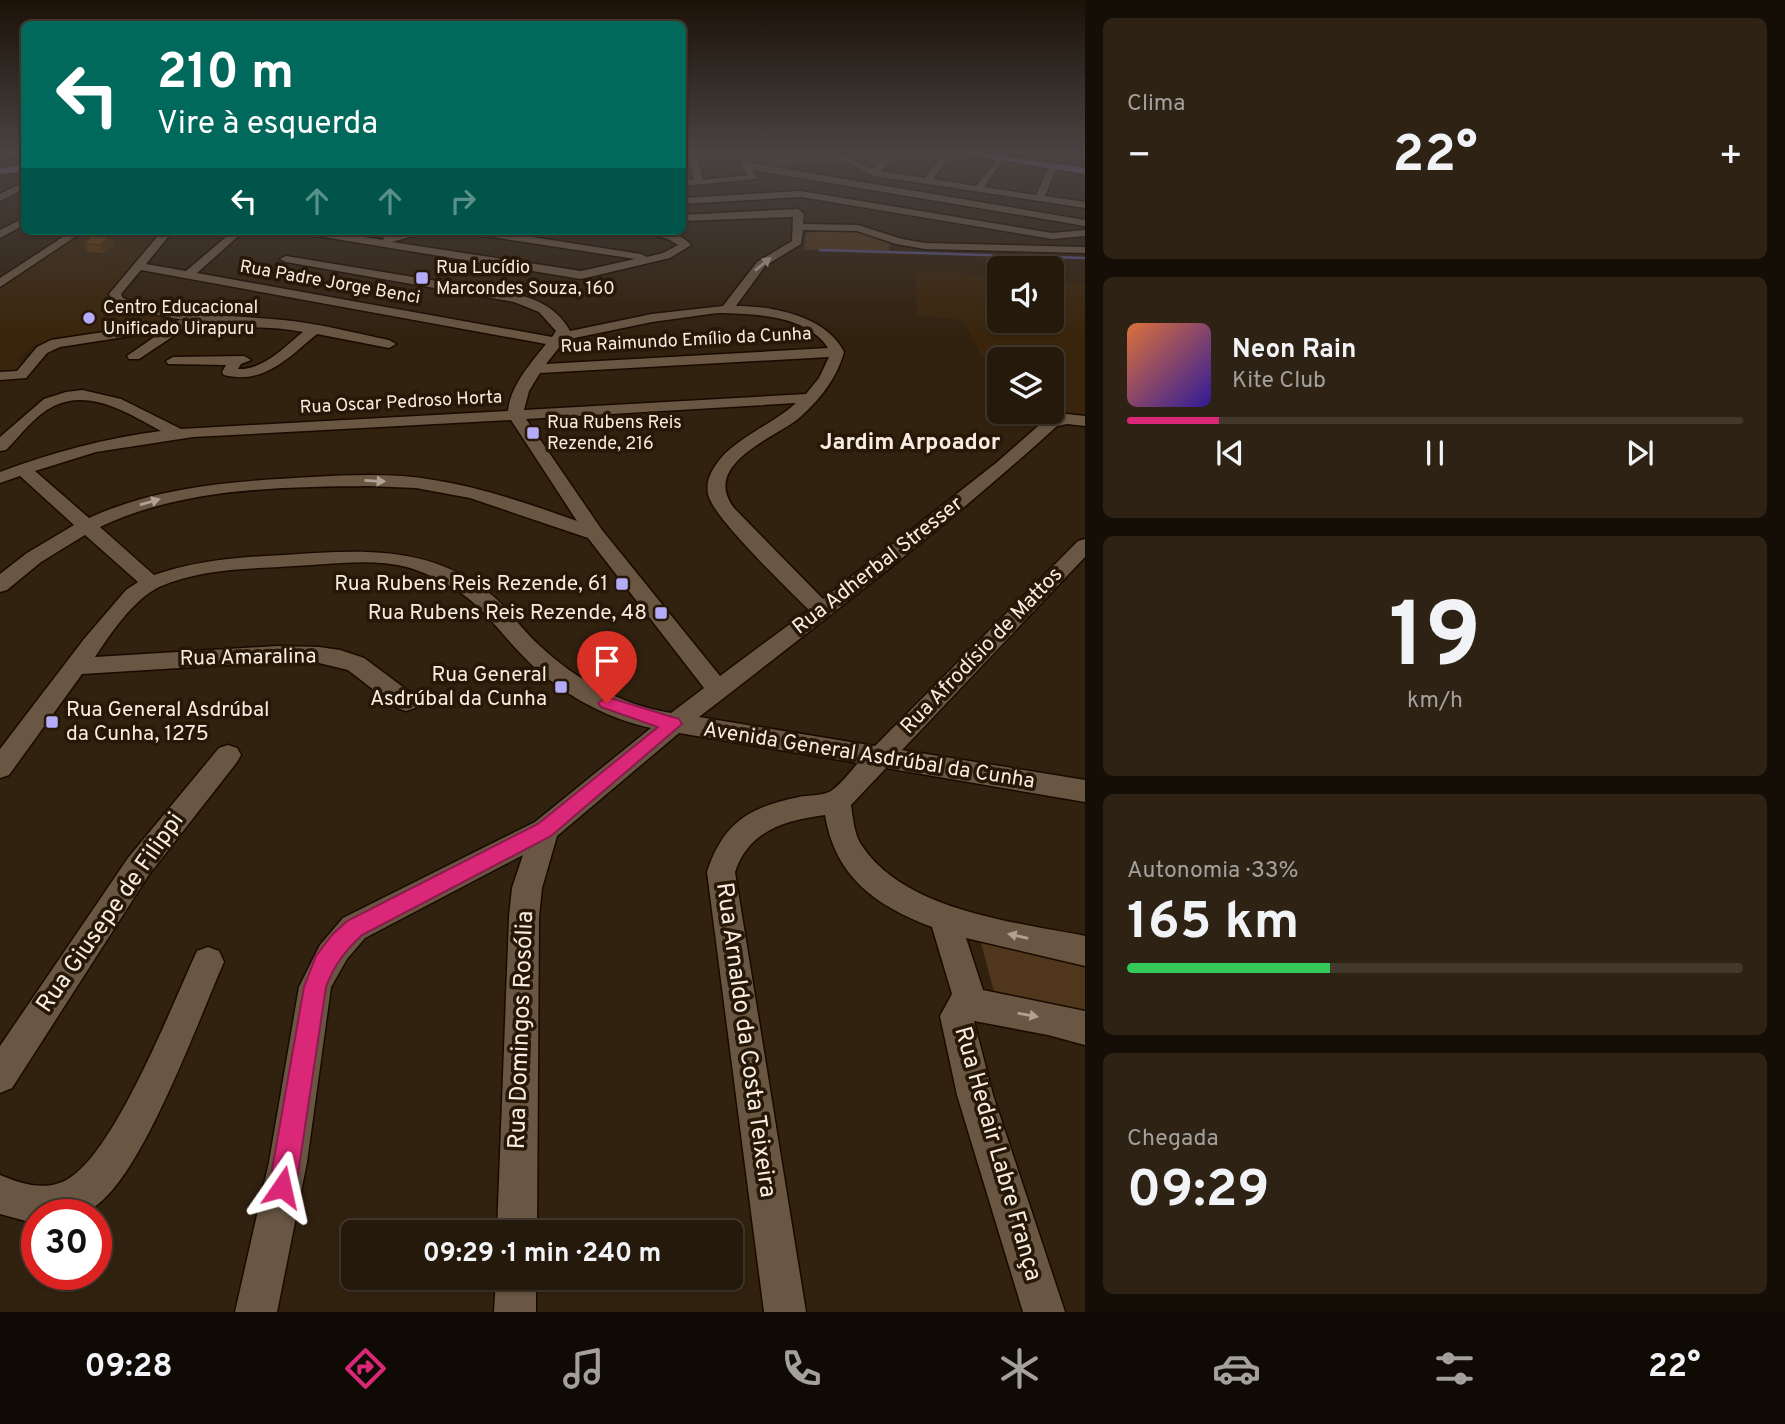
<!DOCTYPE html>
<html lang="pt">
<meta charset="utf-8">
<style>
:root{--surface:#25190b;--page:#2d2214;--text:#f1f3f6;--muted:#a3a09d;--line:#42382c;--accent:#db2777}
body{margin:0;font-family:Overpass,sans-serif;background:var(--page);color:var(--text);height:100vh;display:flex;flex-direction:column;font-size:26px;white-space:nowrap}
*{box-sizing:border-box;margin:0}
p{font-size:23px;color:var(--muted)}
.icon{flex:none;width:38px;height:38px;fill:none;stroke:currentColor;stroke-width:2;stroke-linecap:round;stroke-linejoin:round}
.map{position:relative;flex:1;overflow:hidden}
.side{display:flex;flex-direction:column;gap:18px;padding:18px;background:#140e06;width:700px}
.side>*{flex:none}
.guide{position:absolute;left:21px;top:21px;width:665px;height:214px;border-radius:10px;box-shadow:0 2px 5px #0004,0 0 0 2px var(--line);background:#00695c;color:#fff;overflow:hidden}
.controls{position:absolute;left:987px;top:256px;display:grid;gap:14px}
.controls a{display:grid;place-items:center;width:77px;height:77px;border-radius:10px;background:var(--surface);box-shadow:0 2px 5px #0004,0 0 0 2px var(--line);font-size:35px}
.speed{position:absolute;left:21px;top:1199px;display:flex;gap:14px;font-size:35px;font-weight:700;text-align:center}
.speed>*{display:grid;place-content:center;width:91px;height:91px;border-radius:50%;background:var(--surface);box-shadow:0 2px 5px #0004,0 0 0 2px var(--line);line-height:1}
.speed .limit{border:10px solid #d22;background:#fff;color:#111}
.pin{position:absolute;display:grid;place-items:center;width:60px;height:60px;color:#fff;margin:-72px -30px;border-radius:50% 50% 50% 0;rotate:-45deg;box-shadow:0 0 7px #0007}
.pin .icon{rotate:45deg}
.me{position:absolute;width:77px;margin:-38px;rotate:11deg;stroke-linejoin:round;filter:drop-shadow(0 0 5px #0008)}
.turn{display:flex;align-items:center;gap:24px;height:147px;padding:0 21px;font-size:32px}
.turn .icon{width:91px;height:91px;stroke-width:2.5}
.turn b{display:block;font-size:49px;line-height:60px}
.lanes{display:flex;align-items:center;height:66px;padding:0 21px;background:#0003;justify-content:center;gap:35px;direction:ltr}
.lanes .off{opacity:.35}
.big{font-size:52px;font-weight:700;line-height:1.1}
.side .widget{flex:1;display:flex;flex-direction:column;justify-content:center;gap:10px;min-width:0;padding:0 24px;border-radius:10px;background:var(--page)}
.side .dial{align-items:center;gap:0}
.dial b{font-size:91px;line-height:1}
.song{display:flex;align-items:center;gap:21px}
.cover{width:84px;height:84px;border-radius:10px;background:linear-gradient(135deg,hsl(20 70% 55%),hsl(250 70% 35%))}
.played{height:7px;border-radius:4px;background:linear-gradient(90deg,var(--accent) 15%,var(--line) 15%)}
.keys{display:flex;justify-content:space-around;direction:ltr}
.heat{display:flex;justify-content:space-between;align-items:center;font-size:38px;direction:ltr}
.charge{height:10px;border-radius:5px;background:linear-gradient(90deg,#34c759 33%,var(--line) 0)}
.trip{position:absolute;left:341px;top:1220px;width:402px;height:70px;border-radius:10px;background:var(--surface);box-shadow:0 2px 5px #0004,0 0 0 2px var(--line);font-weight:700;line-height:70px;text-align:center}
.dock{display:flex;height:112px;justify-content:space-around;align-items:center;background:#0f0a04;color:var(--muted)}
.dock .icon{width:49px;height:49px}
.dock .current{color:var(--accent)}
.dock b{font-size:32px;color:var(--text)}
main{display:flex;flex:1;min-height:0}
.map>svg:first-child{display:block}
</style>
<main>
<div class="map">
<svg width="1085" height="1312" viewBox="0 0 1085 1312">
<rect width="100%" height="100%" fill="#31210f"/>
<!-- built -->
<path fill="#3a250c" d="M81,231H159L136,266L94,265L131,267L108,298L118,303L178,317V319L170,323L66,338L35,345L15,361L31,363L24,371H0V288Z
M915,270L999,276V320H1052V281L1085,283V419L1004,411H1052V359H999V411L995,410L984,360L962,320L917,315Z"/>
<!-- green -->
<path fill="#50361b" d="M752,152H827L845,161L767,168L749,162L747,157Z
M843,228L866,232L890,241L889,251L804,250L806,233Z
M978,932L1085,956V1010L994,992Z"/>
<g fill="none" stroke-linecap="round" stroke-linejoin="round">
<!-- stream -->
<path stroke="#575183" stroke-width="2.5" d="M820,250L1085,258"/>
<defs>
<path id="minor" d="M8,152L24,153V157H5Z
M688,152H696L703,180L748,175L741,165L745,162L1085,220V226L753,170L757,179L682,186V180H694Z
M826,152H837L873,169L890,152H899L881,171L925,178L945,152H954L933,179L976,186L1000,156L1004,159L984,187L1036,195L1049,166L1053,163L1057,166L1045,196L1085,202V208L874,176Z
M24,182V189L0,201V194Z
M801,191L1052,233L1085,230V236L1052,239L801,197L682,204V198Z
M798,209L804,214L803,224L858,225L902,239L925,243L1085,247V253L925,249L896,244L857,231L803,230L801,244L765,266L736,306C773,306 826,316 844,352C837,378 819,401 798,419C772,439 701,465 734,508L823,599L996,463L1045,420L1067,414L1085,416V426L1067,424L1057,426C943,530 820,623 699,717L875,746L1078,541L1085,539V557L902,750L1085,780V802L886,768L851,805C853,818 854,835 862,846C906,911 1014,922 1085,936V966L966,938L983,990L1085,1011V1045L1048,1035L974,1021L993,1095L1065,1312H1023L957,1095L940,1016L952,994L932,927C876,906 835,877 825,815C786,820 749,830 735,872L806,1312H764L707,872C723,823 749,807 799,797C808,795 823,796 831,791C841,784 850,772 858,763L679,733L557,836L542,888L539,917L537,1232H497L509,917L512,888L523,855L365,938L347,959L331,987L307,1162L277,1312H235L269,1162L299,987L320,945L343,918L535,822L651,728C604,718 556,691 523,656C500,633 483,606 455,589C440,580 424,572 407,567C371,558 332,564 295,566C250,569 201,568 159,587C133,600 111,633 95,657L277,646L319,647L340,650L364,658L415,696L418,702L415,708L406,711L397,708L348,670L319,663L277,662L82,674L9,775L0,778V749L84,639L126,590L138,582L85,535L41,562L7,590L0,592V574L27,553L74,525L20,476L0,483V472C51,453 105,438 161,431C130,414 90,388 54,406C35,415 21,435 6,450L0,451V437L44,399L66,392L82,390L121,399L181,429L508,411C510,386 531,363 546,344L141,270L121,294L123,298C174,315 230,315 283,320C318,323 354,333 389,340L396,344L389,348L317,334C288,358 264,385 224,375L222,372L226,365L168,364L166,361L173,357L244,356L251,360L241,364L238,369C264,370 284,347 303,332C280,327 256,328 232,326C193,322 151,316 114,303L109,294L162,231H173L146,264L186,271L233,231H244L197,273L552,337L556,331L539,312L514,302L286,262L280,259L286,256L516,294C539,300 558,309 570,331L652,314L723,306L757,262L792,241L793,217L682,221V215ZM717,313C752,314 806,314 828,348L546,364L565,340L652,322ZM829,357L819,378L806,394L524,410L529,391L540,373ZM796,403C773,424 742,435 721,458C712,469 704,482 709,497C716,520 788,589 809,610L720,676L602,530L526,419ZM511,420L577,521C530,504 483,488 434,480C394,473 353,475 312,477C238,481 158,486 89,518L35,471L96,452L193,437ZM368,486L416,488L470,498L588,538L704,688L671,713C622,705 576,680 540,646C523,631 510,611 493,596C432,544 359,550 285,555C240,557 197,560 154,575L100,527C181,488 280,487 368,486Z
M24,218V225L0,238V230Z
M72,231H84L0,287V278Z
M325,231L383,240L384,237L411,231H431L392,242L581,271L635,259L473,234L468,231H494L641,254L647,257L663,253L678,245L668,239L639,231C658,231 677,229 691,245L670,258L581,279L311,235L306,232Z
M182,320L187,321V327L139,359H129L127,356L163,331L60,347L47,353L26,378L0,380V372L17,371L37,347L51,340Z
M228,745L237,748L241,755L237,762L148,876L12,1088L0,1093V1046L128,858L219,748Z
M208,947L219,951L224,962C199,1018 142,1177 94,1207C76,1217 57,1214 37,1214V1224L0,1214V1175C21,1184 46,1192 68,1179C115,1152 172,1005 197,951Z
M496,1278H536V1312H494Z"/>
<path id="major" d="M950,152H978L1085,168V174Z
M24,165V171L0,174V168Z"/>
</defs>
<!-- minor casing -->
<use href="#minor" stroke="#190a00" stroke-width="3"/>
<!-- major casing -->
<use href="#major" stroke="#190a00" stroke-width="4"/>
<!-- minor -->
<use href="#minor" fill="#695643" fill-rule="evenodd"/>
<!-- major -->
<use href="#major" fill="#8370b3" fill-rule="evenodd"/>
</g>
<!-- wall -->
<path fill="#58360e" d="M114,243L104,253L88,252L85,244Z"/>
<!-- shaded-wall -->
<path fill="#472c0b" d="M111,234L114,243L104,253L101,245Z"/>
<!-- building -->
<path fill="#663f10" stroke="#472c0b" stroke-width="2" d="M95,231H108L111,234L101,245L85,244Z"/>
<!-- one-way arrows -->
<defs><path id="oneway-solid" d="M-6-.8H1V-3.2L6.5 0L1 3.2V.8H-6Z" transform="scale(1.75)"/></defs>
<g fill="#b0a192">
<use href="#oneway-solid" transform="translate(763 264) rotate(-39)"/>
<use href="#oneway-solid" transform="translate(375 481) rotate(3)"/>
<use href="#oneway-solid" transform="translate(150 502) rotate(-16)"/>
<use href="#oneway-solid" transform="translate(1018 936) rotate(-167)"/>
<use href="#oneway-solid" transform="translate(1028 1015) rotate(10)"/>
</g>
<!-- sky -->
<linearGradient id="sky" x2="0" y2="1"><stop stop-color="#1b1208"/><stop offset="0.45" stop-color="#484342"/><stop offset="1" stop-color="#484342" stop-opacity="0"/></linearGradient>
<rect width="1085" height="336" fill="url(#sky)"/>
<!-- route -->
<path fill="#db2777" stroke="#8e194d" stroke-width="2" d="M607,697L679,719L682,724L551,836L362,935C345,951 334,965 326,987L296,1187L292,1196L282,1200L273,1196L269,1187L304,987L316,956L332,935L347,921L538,824L658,727L601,707L598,703Z"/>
<!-- markers -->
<g fill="#b4acf9" stroke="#271706" stroke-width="2.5">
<rect x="415" y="271" width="14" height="14" rx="3.5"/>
<circle cx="89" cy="318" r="7"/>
<rect x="526" y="426" width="14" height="14" rx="3.5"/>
<rect x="615" y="577" width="14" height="14" rx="3.5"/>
<rect x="654" y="606" width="14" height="14" rx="3.5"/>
<rect x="554" y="680" width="14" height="14" rx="3.5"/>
<rect x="45" y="715" width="14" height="14" rx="3.5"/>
</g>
<g text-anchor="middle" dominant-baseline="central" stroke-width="7" stroke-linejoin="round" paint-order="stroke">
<!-- far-poi labels -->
<g font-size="18" fill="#f7ece1" stroke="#271706" text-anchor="start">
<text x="436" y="268">Rua Lucídio<tspan x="436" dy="21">Marcondes Souza, 160</tspan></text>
<text x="103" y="308">Centro Educacional<tspan x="103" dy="21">Unificado Uirapuru</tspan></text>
<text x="547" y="423">Rua Rubens Reis<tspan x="547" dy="21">Rezende, 216</tspan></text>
</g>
<!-- far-street labels -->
<g font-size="18" fill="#f7ece1" stroke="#271706">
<text transform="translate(330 283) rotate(10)">Rua Padre Jorge Benci</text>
<text transform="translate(686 341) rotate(-3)">Rua Raimundo Emílio da Cunha</text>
<text transform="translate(401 403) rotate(-3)">Rua Oscar Pedroso Horta</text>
</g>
<!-- street labels -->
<g font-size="21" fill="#f7ece1" stroke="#271706">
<text transform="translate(878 566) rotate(-38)">Rua Adherbal Stresser</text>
<text transform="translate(982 651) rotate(-46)">Rua Afrodísio de Mattos</text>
<text transform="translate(248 658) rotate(-1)">Rua Amaralina</text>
<text transform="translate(869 756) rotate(9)">Avenida General Asdrúbal da Cunha</text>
</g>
<!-- poi labels -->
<g font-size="21" fill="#f7ece1" stroke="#271706" text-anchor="end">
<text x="608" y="584">Rua Rubens Reis Rezende, 61</text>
<text x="647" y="613">Rua Rubens Reis Rezende, 48</text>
<text x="547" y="675">Rua General<tspan x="547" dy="24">Asdrúbal da Cunha</tspan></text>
<text x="66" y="710" text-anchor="start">Rua General Asdrúbal<tspan x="66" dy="24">da Cunha, 1275</tspan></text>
</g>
<!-- far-district labels -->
<g font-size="23" font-weight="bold" fill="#f7ece1" stroke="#271706">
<text x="910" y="443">Jardim Arpoador</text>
</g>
<!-- near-street labels -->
<g font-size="24" fill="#f7ece1" stroke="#271706">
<text transform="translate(111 913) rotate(-55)">Rua Giusepe de Filippi</text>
<text transform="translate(522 1030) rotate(-88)">Rua Domingos Rosólia</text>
<text transform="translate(745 1040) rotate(82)">Rua Arnaldo da Costa Teixeira</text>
<text transform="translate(997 1154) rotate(74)">Rua Hedair Labre França</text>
</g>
</g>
</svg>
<div class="controls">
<a><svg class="icon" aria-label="sound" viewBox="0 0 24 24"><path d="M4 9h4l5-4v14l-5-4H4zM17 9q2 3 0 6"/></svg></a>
<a><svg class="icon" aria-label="layers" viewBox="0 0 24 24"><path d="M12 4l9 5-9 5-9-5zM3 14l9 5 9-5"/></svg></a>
</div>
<div class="speed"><div class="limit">30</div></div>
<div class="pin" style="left:607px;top:703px;background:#d93025"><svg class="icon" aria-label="arrive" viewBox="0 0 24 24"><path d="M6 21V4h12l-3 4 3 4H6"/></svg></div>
<svg class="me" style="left:282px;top:1187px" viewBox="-20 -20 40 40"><path d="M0-17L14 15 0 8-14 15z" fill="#db2777" stroke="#fff" stroke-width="4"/></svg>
<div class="trip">09:29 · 1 min · 240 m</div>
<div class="guide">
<div class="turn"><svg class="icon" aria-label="left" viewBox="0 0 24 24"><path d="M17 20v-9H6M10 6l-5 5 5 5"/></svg><div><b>210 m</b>Vire à esquerda</div></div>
<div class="lanes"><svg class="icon" aria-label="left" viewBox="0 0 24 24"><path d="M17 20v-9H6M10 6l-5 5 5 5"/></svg><svg class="icon off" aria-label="ahead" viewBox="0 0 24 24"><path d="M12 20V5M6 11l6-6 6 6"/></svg><svg class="icon off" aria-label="ahead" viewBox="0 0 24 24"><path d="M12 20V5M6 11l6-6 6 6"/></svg><svg class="icon off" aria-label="right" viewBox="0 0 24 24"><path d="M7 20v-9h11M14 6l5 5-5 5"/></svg></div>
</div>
</div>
<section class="side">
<div class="widget"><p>Clima</p>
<div class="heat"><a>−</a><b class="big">22°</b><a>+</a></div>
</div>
<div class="widget">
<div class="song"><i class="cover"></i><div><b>Neon Rain</b><p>Kite Club</p></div></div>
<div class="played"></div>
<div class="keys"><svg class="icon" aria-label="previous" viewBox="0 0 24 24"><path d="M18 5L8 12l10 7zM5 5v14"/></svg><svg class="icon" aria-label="pause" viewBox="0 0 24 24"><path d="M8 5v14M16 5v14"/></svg><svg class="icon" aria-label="next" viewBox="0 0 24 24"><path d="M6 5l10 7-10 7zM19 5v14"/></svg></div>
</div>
<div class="widget dial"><b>19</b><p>km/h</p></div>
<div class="widget"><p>Autonomia · 33%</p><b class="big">165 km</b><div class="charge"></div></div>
<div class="widget"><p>Chegada</p><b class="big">09:29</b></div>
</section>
</main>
<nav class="dock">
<b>09:28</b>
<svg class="icon current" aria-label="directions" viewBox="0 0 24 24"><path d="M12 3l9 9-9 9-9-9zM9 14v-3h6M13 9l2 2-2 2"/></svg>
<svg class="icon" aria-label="music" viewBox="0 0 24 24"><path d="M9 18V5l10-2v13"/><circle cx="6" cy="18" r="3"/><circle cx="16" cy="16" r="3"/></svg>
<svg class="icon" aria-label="phone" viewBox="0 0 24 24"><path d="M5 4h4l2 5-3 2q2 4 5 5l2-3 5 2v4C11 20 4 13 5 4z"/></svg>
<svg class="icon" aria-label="climate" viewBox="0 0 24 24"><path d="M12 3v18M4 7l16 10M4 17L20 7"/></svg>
<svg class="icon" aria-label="car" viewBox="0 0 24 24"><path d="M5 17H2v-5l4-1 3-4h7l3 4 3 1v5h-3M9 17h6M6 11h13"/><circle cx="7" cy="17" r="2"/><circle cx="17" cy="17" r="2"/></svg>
<svg class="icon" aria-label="filters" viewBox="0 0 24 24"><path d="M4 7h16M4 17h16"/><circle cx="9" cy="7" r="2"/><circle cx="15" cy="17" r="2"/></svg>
<b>22°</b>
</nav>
